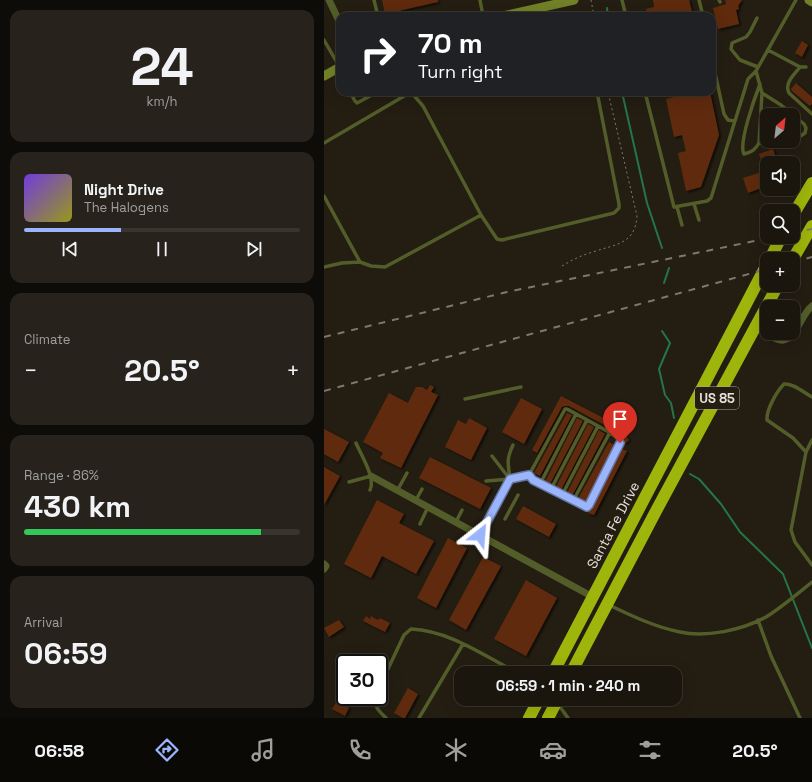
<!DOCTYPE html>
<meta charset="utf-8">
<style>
:root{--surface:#1a160e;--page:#27231c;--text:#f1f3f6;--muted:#9f9f9e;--line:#38352e;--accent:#9bb5fd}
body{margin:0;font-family:"Space Grotesk",sans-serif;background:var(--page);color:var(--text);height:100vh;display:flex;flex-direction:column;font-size:15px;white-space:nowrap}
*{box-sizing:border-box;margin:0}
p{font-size:13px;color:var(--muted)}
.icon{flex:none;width:22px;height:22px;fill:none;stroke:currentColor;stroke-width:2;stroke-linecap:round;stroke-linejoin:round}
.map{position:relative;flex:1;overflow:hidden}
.panel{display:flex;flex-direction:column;gap:10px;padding:10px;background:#0e0c08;width:324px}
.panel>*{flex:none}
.hud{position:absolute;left:12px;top:12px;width:380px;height:84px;border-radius:12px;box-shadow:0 4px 16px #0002,0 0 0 1px var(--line);background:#202124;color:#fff;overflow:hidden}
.needle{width:26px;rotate:28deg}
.controls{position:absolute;left:436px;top:108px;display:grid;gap:8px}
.controls a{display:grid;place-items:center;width:40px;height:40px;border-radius:8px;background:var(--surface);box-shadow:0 4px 16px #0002,0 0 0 1px var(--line);font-size:20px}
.speed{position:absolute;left:12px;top:654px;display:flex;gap:8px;font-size:20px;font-weight:700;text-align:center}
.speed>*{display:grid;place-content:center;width:52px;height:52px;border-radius:50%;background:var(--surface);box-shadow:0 4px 16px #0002,0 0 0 1px var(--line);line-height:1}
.speed .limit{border:2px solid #111;border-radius:6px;background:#fff;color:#111}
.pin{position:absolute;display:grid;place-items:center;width:34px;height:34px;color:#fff;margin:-41px -17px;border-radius:50% 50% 50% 0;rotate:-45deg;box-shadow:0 0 4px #0007}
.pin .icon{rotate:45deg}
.me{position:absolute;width:44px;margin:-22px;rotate:28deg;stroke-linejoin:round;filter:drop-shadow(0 0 3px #0008)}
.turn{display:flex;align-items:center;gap:14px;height:84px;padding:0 16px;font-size:18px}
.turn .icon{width:52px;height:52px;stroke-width:2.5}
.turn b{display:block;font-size:28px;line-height:34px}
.big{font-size:30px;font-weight:800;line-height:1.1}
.panel .card{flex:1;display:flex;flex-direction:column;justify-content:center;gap:6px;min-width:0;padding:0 14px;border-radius:12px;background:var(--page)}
.panel .dial{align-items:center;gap:0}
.dial b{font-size:52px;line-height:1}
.song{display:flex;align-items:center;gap:12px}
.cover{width:48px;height:48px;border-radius:6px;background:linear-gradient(135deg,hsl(260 70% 55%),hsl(60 70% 35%))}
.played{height:4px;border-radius:2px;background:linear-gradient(90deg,var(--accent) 35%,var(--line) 35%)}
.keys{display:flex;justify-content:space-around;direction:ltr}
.heat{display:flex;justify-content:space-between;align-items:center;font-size:22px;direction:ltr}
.charge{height:6px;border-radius:3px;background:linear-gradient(90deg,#34c759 86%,var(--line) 0)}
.trip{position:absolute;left:130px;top:666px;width:228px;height:40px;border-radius:12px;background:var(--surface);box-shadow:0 4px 16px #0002,0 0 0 1px var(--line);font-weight:800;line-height:40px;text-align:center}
.dock{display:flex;height:64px;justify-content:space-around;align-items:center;background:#0a0906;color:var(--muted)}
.dock .icon{width:28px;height:28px}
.dock .selected{color:var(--accent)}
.dock b{font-size:18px;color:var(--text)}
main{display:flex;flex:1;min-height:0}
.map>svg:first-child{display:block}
</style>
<main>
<section class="panel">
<div class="card dial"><b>24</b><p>km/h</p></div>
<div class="card">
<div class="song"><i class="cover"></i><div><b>Night Drive</b><p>The Halogens</p></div></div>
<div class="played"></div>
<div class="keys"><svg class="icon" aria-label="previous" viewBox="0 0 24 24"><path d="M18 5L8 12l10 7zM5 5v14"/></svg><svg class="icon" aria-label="pause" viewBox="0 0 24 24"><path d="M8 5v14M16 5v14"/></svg><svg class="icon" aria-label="next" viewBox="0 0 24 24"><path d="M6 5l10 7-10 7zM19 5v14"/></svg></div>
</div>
<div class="card"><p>Climate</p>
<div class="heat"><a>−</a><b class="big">20.5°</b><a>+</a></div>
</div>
<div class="card"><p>Range · 86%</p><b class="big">430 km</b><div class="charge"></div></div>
<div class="card"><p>Arrival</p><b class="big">06:59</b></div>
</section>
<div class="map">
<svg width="488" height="718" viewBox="0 0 488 718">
<defs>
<filter id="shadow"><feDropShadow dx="2" dy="1.5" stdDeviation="1" flood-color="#0009"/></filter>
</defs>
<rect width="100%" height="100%" fill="#231d12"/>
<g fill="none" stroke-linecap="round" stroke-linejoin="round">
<!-- stream -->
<path stroke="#247646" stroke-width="2" d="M283,8L284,16
M298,92L323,203L338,248
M340,283L345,268
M338,331L346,343L335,369L341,395L347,403L350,418
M366,474L375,479L397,504L416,532L459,574L488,648"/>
</g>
<!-- building -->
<path fill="#5f2b0a" filter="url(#shadow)" d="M58,0H114V2L61,14Z
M329,0H365L369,16H323L322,9L330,7Z
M401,0H418L414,6L415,9L412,10L415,24L394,29L389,8L402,4Z
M478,41L484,45L478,57L471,53Z
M472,83L488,97V104L486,106L468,91L467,89Z
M349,92H386L395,135L377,187L362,191L354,153L362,151L358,135L350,137L342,99L350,97Z
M449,149L452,158L443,160V186L424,193L419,178L441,171L435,154Z
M106,385L110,387L107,392L114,395L77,468L56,458L59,453L39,442L65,393L84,403L92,387H98L103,390Z
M237,396L295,426L305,440L301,444L294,435L288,429L245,406H241L238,407L213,453L208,450Z
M197,398L218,409L200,444L178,432Z
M243,413L248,415L216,476L210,473Z
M145,418L163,428L147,460L121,447L134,420L142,424Z
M253,418L259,421L226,484L221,482Z
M264,424L270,427L237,490L232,487Z
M0,429L25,442L14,462L0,454Z
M275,430L281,434L248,496L243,493Z
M285,442L292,446L262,503L254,499Z
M298,449L303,451L270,515L264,513Z
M106,457L167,488L156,509L95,478Z
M0,467L16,476L0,505Z
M53,500L80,514L75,523L110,541L92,574L58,556L47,578L20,564Z
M199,506L232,524L225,537L192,519Z
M124,538L143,548L112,608L93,598Z
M159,557L177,566L142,630L125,620Z
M202,580L233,598L202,656L170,639Z
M42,616L46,619L47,616L54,620L56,618L66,623L61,632L39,621Z
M15,620L20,627L5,637L0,628Z
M84,688L94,694L81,718H79L70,713Z
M13,701L25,708L21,716L8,709Z"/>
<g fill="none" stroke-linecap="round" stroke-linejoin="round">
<!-- path -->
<path stroke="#807b71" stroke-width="1" stroke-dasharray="2 3" stroke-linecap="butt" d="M267,0L270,16
M238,266C248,260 258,255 269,252C291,244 311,245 313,216L284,92"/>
<!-- lane -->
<path stroke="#535d29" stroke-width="3.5" d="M50,0L54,16
M156,0L159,16
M298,0L302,16
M375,0L379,16
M395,0L396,2
M433,18L426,32L422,37L408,43L407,49L416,60L434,67
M0,40L15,66
M444,50L476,67H482
M388,59L400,114L404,120L410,121
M476,67C470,75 460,83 465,93L488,114
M432,71L438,93L435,143C431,150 428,152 420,154C414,144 431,97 436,84
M26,92L31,101L33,103L46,96L48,92
M87,92L99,106L157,215L173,239L178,240L290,213L295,208V204L273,92
M321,92L350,207L383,201L387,198L424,79L432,71L472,0
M438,93L457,105L480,124L482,128L481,133L469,141
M0,143L87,92
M435,143L461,145L468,141
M0,196L36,262L18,263L0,267
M370,204L375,220
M353,207L358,225
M36,262L47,266L61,267L157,215
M141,399L197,387
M488,440L482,452L467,530L471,542L488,565
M32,443C37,455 52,478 46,490
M482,452L469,438L443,420C442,410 453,391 460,384C470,383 480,393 488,397
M168,456L185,478
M186,479C184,463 182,460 189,445
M162,481L186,479L205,475L241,409H243L285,432C290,435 295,439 296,445L265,505L263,507L209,480L205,475
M25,482L47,476
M216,484L252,414
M227,489L263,420
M73,491L83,473
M238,495L274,426
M92,500L98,489
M249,501L286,432
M181,519L194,495
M132,522L138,510
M96,524L104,507
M285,605C308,616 331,627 356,632C381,638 419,630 442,617C458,607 473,594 488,582
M434,620L447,656L476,718
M55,688L80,635L87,629C127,631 160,656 194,673
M51,697C49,706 56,712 62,718
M234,704L244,718
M95,718L139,644"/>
<!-- street -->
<path stroke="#535d29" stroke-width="7" d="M5,0L16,23
M450,338C453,339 457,341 459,340C472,339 478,313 488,306
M47,476L269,597
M156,535L186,479
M0,564L2,566L0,569"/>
<!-- secondary -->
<path stroke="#718127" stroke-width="9" d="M485,0L488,2
M179,16L250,0
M0,76L16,67"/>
<!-- highway -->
<path stroke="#9eb50b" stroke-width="12" d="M469,215L488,183
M446,259L457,237
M469,259L488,226
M229,673L443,264
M247,673L332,511L454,285
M205,718L215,699
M224,718L234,699"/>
<!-- rail -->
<path stroke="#7d786e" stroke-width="2" stroke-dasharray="7 7" stroke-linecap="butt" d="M469,233L488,229
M469,262L488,257
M0,337L183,292L450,237
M0,391L443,269"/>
</g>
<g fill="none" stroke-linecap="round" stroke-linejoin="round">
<defs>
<path id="route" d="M156,535L186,479L205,475L209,480L263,507L265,505L296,443"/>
</defs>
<!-- route casing -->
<use href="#route" stroke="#6576a4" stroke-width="10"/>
<!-- route -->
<use href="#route" stroke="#9bb5fd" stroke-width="7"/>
</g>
<g text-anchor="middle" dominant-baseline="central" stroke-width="4" stroke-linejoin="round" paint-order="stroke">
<!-- shield labels -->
<rect fill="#231d12" stroke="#aba69d" stroke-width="1" x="371" y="387" width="44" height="22" rx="3"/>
<g font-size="13" font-weight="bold" fill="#e5e1d9">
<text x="393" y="398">US 85</text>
</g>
<!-- street labels -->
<g font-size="14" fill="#e5e1d9" stroke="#231d12">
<text transform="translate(289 525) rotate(-62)">Santa Fe Drive</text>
</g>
</g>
</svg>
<div class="controls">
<a><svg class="needle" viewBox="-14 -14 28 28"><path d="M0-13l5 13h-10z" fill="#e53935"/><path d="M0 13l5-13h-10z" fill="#9f9f9e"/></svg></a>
<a><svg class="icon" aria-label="sound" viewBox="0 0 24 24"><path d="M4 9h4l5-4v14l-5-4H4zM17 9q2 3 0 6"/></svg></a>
<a><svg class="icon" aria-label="search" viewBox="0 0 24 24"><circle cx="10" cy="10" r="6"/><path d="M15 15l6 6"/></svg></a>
<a>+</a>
<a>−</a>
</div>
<div class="speed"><div class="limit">30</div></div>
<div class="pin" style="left:296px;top:443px;background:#d93025"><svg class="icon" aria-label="arrive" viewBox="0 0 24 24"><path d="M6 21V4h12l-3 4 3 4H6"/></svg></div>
<svg class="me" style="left:156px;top:535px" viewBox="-20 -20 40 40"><path d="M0-17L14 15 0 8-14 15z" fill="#9bb5fd" stroke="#fff" stroke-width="4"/></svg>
<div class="trip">06:59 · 1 min · 240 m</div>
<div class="hud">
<div class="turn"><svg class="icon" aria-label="right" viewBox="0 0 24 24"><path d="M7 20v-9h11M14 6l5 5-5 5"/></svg><div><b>70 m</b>Turn right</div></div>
</div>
</div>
</main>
<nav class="dock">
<b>06:58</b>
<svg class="icon selected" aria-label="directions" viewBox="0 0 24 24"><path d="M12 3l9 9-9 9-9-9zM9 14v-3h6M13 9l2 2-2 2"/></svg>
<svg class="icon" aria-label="music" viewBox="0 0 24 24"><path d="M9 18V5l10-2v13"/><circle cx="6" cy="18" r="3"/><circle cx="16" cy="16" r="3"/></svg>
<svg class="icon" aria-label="phone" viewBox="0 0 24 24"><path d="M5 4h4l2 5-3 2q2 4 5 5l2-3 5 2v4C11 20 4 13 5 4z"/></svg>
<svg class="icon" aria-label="climate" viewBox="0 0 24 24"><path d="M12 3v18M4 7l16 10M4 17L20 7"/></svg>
<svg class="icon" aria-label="car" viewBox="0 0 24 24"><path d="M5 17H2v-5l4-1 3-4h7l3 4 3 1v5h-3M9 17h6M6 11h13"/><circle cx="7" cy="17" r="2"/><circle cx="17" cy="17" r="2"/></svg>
<svg class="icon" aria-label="filters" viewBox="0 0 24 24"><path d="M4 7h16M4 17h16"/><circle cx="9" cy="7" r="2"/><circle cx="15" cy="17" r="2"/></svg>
<b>20.5°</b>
</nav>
